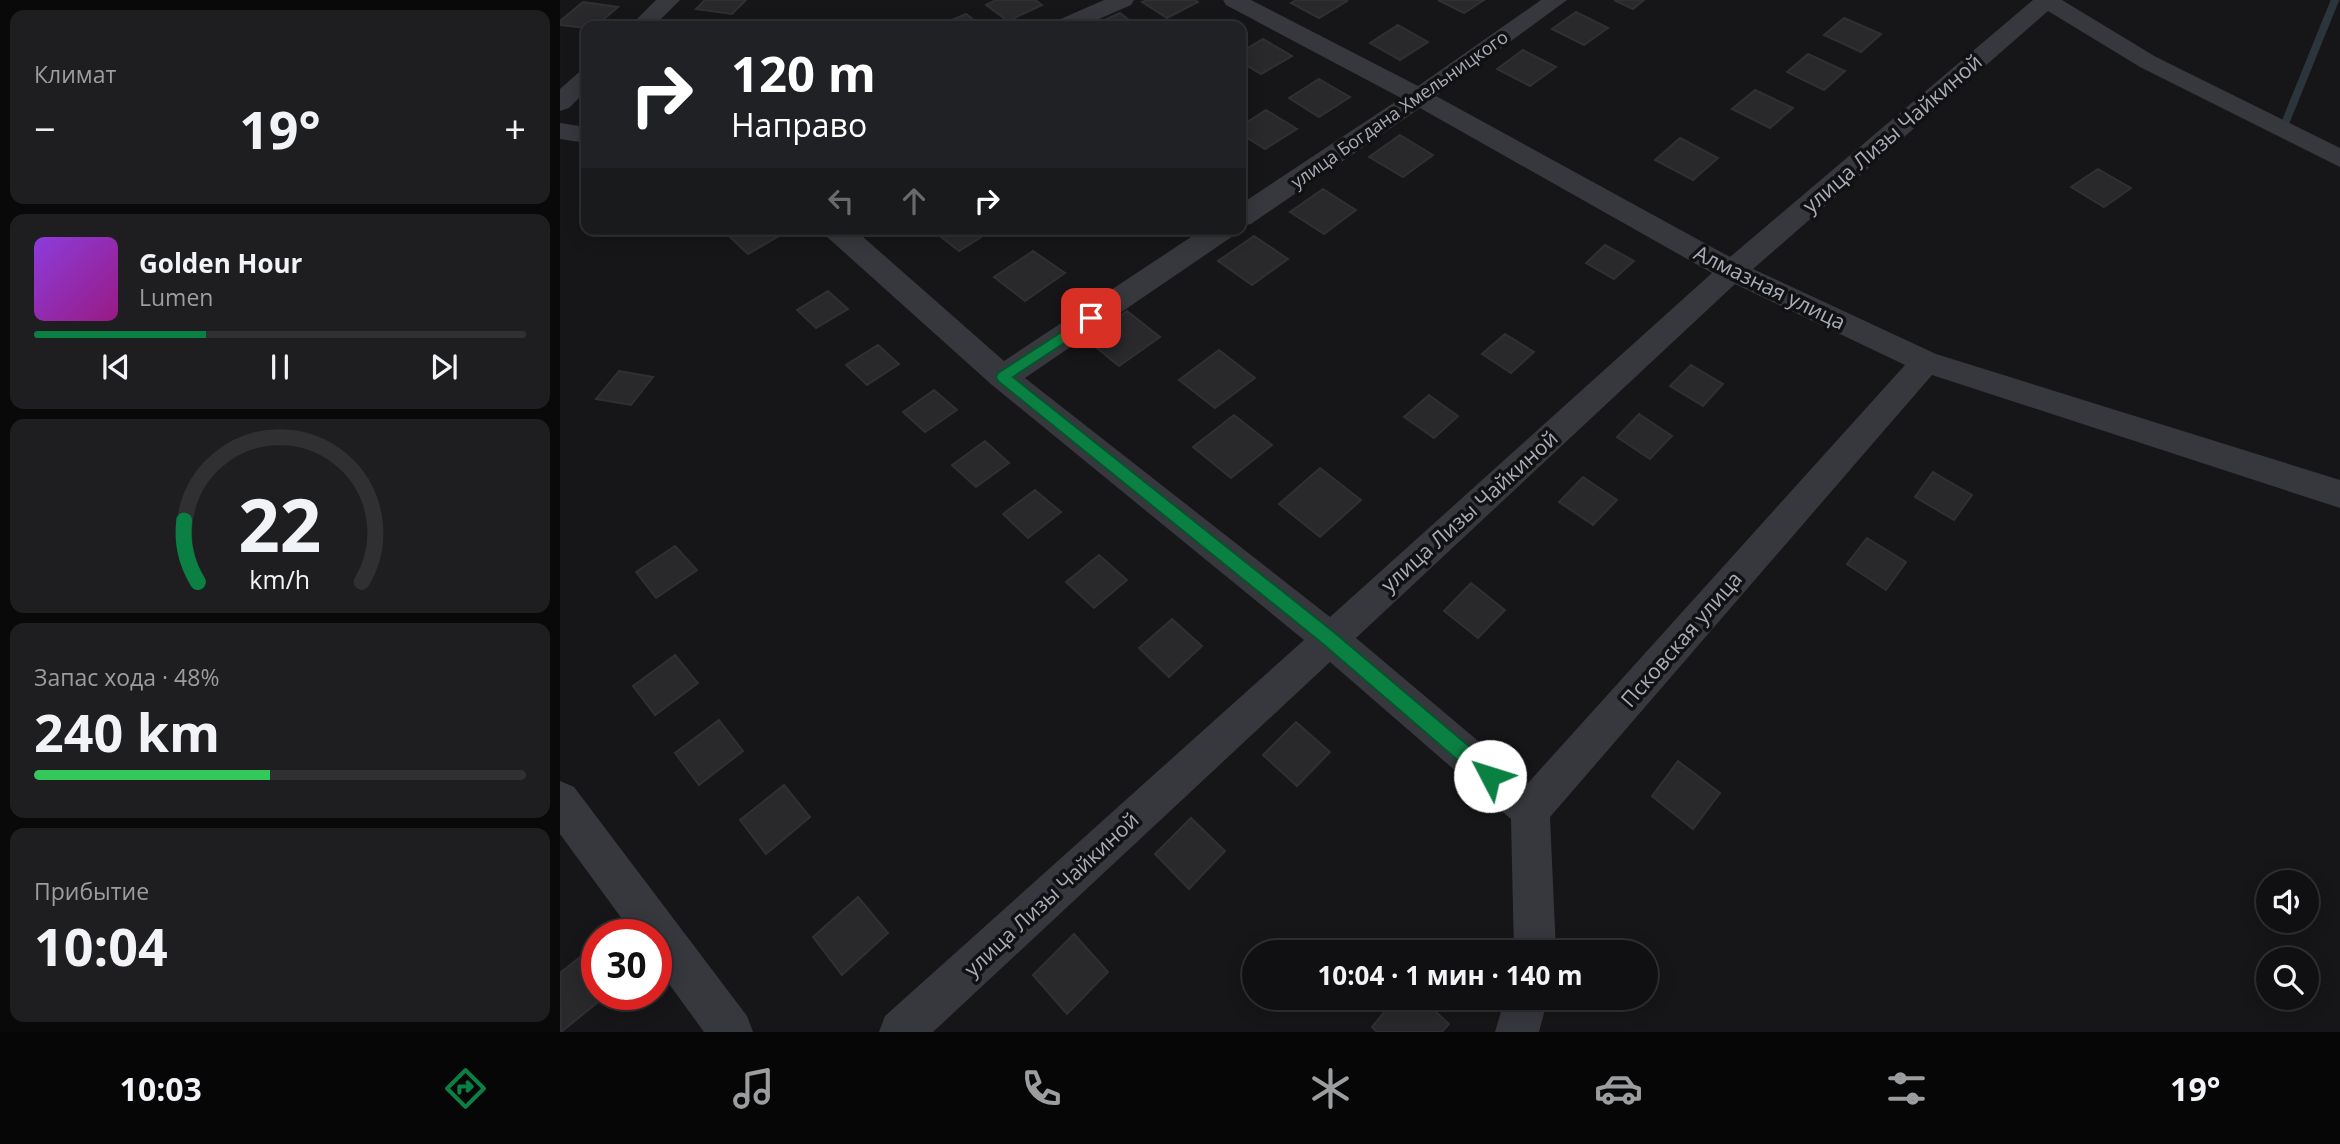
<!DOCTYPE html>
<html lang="ru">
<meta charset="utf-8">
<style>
:root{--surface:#101012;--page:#1e1e20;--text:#f1f3f6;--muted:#9c9d9f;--line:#303032;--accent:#0b8043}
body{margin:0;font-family:"Open Sans",sans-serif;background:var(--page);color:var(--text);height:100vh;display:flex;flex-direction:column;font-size:26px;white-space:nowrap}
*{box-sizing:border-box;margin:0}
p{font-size:23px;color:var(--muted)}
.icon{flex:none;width:38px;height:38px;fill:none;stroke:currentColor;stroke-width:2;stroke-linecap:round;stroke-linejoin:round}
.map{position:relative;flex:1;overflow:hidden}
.sheet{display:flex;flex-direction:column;gap:10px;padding:10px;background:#09090a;width:560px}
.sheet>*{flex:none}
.banner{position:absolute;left:21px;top:21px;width:665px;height:214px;border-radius:14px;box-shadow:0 4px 18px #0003,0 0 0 2px var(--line);background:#202124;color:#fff;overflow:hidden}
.buttons{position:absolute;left:1696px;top:870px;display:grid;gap:14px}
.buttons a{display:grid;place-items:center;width:63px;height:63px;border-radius:50%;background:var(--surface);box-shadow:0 4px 18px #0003,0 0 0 2px var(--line);font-size:35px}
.speed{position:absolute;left:21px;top:919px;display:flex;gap:14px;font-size:35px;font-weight:700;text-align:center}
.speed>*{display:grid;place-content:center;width:91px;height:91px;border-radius:50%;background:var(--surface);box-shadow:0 4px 18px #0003,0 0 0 2px var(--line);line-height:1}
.speed .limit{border:10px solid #d22;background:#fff;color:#111}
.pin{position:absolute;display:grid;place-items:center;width:60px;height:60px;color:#fff;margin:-30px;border-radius:14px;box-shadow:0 4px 10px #0006}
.me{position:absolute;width:77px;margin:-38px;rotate:310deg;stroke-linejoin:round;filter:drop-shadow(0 0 5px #0008)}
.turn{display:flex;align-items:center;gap:24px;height:147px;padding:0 35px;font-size:32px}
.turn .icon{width:91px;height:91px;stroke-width:2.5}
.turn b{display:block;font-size:49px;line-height:60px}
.lanes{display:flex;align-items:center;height:66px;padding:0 35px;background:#0003;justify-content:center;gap:35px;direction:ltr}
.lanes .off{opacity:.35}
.big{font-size:52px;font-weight:700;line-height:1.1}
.sheet .widget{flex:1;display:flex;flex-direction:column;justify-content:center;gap:10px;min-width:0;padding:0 24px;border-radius:14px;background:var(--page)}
.sheet .dial{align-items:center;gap:0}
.dial svg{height:182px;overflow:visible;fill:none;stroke:var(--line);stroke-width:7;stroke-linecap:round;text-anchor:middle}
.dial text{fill:var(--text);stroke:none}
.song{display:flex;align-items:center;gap:21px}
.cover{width:84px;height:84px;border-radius:10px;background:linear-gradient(135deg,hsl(270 70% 55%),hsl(310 70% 35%))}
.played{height:7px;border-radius:4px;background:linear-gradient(90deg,var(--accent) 35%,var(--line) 35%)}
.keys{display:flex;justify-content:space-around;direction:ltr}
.heat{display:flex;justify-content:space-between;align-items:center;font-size:38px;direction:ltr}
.charge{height:10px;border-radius:5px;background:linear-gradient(90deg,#34c759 48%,var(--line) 0)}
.trip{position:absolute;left:682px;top:940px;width:416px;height:70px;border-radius:35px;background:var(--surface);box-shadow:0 4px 18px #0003,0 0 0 2px var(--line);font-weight:700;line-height:70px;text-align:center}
.tab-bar{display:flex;height:112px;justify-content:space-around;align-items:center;background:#060607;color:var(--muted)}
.tab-bar .icon{width:49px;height:49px}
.tab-bar .selected{color:var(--accent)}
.tab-bar b{font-size:32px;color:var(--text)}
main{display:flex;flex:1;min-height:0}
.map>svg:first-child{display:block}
</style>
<main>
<section class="sheet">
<div class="widget"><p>Климат</p>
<div class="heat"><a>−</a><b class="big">19°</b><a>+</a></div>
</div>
<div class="widget">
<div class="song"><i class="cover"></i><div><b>Golden Hour</b><p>Lumen</p></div></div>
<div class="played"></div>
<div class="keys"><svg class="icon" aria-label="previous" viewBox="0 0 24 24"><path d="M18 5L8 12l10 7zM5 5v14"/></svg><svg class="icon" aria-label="pause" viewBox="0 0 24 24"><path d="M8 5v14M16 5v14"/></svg><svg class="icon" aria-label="next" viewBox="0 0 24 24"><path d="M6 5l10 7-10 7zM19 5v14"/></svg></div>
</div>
<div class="widget dial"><svg viewBox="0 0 100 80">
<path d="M14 69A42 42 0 1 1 86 69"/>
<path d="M14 69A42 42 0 0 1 8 42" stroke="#0b8043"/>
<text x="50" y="56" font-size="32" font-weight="700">22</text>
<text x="50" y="72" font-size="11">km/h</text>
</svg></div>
<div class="widget"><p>Запас хода · 48%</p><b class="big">240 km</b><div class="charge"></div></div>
<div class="widget"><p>Прибытие</p><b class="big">10:04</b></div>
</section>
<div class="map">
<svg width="1780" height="1032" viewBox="0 0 1780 1032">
<rect width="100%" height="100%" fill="#161618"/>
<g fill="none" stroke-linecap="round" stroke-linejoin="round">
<!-- stream -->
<path stroke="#2c353c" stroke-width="8" d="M1726,121L1775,0"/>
</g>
<!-- building -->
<path fill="#29292c" stroke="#303034" stroke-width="2" d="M145,0H186L172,14L136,9Z
M436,0H475L482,5L448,21L426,5Z
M587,0H635L638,2L607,18L582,2Z
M736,0H785L787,1L759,18L731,3Z
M878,0H924L904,13Z
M1054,0H1084L1073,9Z
M23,2L58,7L36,26L26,28L0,25V21Z
M1016,12L1048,28L1024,45L992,29Z
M560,13L577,26H531Z
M406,14L422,26H378Z
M1284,18L1321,34L1301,52L1264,35Z
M838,25L868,42L840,60L810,43Z
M703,39L732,56L701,74L681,62V52Z
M963,50L996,67L970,86L937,69Z
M1248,54L1285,71L1264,90L1227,72Z
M759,79L790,97L759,117L729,98Z
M1195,90L1233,108L1210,128L1172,109Z
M706,110L737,129L705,149L681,134V126Z
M840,135L873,155L843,177L809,157Z
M1120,138L1158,158L1133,180L1095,160Z
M1538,169L1571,188L1544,207L1511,187Z
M763,189L796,210L764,234L730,212Z
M185,229H211L219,236L188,254L170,237Z
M371,229H434L399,251Z
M694,236L728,259L692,285L658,261Z
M1045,245L1074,261L1054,279L1026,263Z
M473,251L505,273L465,301L434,277Z
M268,291L288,309L256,328L237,310Z
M567,311L600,337L559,366L526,339Z
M945,334L974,352L951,373L922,354Z
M318,345L339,364L307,385L286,365Z
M659,350L695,378L655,408L619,380Z
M1131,365L1163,384L1143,406L1110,386Z
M59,371L93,377L71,405L36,399Z
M374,390L397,410L365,432L343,412Z
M869,395L898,416L874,438L844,417Z
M1079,414L1112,436L1090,459L1057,437Z
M674,415L712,445L671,478L633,447Z
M425,441L449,463L416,487L392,465Z
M760,468L801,500L760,537L719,504Z
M1373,472L1412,495L1394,520L1355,497Z
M1023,477L1057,500L1033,525L999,502Z
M475,490L501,512L468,538L443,514Z
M1307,538L1346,562L1326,590L1287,564Z
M115,546L137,570L96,598L76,572Z
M539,555L567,580L534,608L506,582Z
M911,583L945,610L918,638L884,611Z
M612,619L642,646L609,677L579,648Z
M115,655L138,683L95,715L73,686Z
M159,720L183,751L139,785L115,753Z
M736,722L770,752L737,786L703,755Z
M1118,761L1160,793L1133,829L1092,796Z
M224,785L250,817L206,854L180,820Z
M631,818L665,851L629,889L595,854Z
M298,897L328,933L282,975L253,937Z
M514,934L548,972L507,1014L473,975Z
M29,950L37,962V994H48L1,1032L0,973Z
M836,998H861L889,1024L882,1032H817L812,1027Z"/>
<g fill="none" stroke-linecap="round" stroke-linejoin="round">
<!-- minor -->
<path fill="#37383d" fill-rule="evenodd" d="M96,0H120L94,26H70Z
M544,0H574L571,5L523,26H493L496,21Z
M663,0H691L858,86L981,0H1007L876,96L1170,257L1473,0H1502L1596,57L1780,148V167L1580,67L1488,11L1193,269L1376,354L1780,480V508L1372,375L990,817L996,952H954L951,819L770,662L373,1032H319L325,1016L744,640L432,385L266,236L263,229H294L444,361L643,229H676L673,236L465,378L770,617L1152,273L860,108L691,224L681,226V204L841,98L666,5ZM1175,284L1345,365L968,783L796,638Z
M26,71V91L9,108L0,111V89L18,73Z
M0,123L26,127V143L0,139Z
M0,781L14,787L187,1016L193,1032H144L96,966V934H73L0,834Z
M945,998H988L979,1032H935Z"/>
</g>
<!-- route -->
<path fill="#0b8043" stroke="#07532c" stroke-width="2" d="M531,313L538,318L536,322L453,377L775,633L936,769L939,776L936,782L930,785L923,782L763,644L438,381L436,377L438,373Z"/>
<g text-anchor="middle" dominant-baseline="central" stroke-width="7" stroke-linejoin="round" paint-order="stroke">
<!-- far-street labels -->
<g font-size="18" fill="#a8adb8" stroke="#111113">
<text transform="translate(839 109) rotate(-35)">улица Богдана Хмельницкого</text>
</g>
<!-- street labels -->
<g font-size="21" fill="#a8adb8" stroke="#111113">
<text transform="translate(1332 133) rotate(-41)">улица Лизы Чайкиной</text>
<text transform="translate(1210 287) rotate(26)">Алмазная улица</text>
<text transform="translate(909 511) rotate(-42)">улица Лизы Чайкиной</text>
<text transform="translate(1121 639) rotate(-49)">Псковская улица</text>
<text transform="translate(491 894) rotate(-43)">улица Лизы Чайкиной</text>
</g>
</g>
</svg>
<div class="buttons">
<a><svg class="icon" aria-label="sound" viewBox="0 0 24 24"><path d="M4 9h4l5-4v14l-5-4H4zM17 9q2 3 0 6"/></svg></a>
<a><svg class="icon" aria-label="search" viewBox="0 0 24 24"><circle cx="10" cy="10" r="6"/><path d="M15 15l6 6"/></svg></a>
</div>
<div class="speed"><div class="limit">30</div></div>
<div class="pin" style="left:531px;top:318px;background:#d93025"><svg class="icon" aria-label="arrive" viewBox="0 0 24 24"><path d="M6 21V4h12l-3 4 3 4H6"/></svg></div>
<svg class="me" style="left:930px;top:776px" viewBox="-20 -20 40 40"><circle r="19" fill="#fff"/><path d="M0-13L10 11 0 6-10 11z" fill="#0b8043"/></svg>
<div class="trip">10:04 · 1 мин · 140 m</div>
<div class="banner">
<div class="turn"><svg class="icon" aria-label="right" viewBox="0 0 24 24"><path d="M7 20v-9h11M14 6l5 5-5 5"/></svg><div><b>120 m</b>Направо</div></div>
<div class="lanes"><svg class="icon off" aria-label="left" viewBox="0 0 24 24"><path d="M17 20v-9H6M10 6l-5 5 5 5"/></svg><svg class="icon off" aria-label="ahead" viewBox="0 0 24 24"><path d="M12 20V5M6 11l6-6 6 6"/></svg><svg class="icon" aria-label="right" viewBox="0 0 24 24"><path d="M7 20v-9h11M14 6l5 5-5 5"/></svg></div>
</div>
</div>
</main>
<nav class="tab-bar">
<b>10:03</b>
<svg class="icon selected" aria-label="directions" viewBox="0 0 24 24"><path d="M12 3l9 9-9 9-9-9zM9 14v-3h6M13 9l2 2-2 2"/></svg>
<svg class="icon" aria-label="music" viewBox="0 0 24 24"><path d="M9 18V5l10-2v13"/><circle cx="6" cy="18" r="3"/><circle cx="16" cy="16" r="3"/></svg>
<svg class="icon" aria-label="phone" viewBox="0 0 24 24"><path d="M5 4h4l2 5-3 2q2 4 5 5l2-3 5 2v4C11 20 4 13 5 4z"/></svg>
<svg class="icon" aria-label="climate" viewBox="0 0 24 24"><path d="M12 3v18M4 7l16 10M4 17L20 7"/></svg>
<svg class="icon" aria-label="car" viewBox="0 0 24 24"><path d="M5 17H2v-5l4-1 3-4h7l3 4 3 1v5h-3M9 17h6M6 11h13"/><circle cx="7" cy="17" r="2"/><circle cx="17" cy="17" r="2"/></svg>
<svg class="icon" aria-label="filters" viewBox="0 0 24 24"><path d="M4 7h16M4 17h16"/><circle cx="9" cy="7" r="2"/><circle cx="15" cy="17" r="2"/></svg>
<b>19°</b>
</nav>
